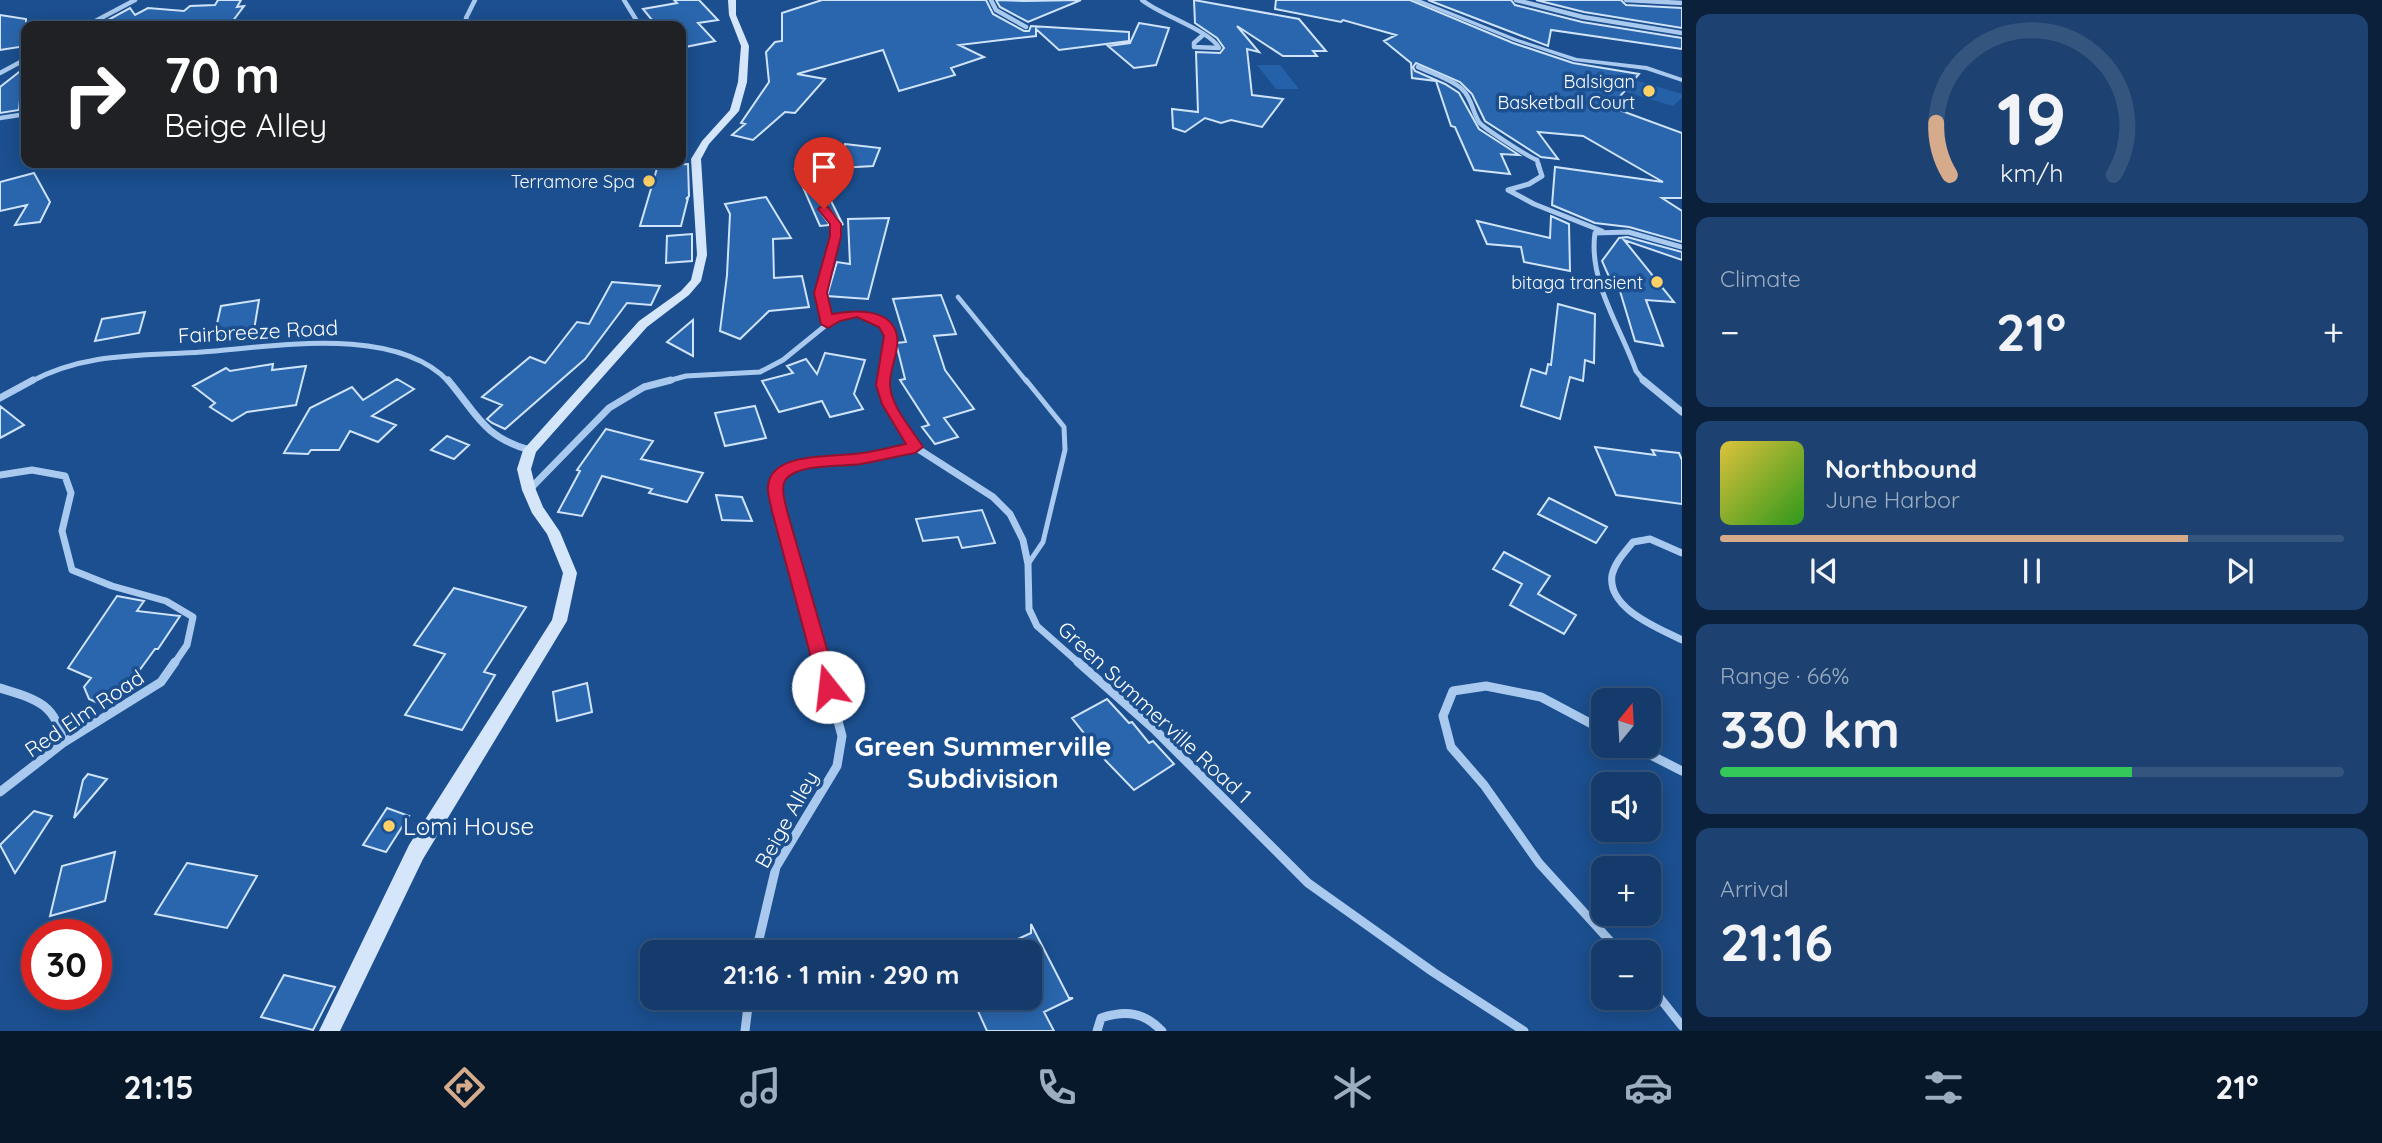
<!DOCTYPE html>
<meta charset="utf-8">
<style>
:root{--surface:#143b6b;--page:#1d4271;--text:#f1f3f6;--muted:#9dadc1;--line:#33557e;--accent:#d6ab8b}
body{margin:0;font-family:Quicksand,sans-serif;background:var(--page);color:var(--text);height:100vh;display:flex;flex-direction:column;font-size:26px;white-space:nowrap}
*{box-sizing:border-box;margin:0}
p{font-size:23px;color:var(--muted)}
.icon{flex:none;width:38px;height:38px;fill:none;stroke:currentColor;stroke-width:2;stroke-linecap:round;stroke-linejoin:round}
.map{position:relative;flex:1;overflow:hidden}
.panel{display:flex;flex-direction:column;gap:14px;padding:14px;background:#0b203b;width:700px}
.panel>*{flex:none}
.banner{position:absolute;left:21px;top:21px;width:665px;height:147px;border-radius:14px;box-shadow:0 4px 18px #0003,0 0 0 2px var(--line);background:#202124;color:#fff;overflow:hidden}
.needle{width:46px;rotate:18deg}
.tools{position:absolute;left:1591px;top:688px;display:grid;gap:14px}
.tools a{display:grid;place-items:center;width:70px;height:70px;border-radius:14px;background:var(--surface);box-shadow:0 4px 18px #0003,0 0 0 2px var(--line);font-size:35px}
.speed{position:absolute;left:21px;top:919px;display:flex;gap:14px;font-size:35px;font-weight:700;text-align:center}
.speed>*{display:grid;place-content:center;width:91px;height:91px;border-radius:50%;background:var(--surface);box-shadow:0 4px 18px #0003,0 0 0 2px var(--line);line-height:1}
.speed .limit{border:10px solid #d22;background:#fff;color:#111}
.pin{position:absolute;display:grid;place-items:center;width:60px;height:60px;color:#fff;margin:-72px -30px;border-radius:50% 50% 50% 0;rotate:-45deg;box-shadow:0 0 7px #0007}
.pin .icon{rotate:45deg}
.me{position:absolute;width:77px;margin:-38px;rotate:344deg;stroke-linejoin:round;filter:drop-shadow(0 0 5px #0008)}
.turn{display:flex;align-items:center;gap:24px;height:147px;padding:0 28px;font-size:32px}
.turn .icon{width:91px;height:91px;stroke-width:2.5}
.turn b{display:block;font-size:49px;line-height:60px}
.big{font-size:52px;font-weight:800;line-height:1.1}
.panel .widget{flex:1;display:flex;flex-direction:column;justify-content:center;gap:10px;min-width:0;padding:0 24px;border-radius:14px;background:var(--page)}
.panel .dial{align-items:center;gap:0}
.dial svg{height:182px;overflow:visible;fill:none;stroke:var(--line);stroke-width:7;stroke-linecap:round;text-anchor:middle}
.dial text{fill:var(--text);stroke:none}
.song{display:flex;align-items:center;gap:21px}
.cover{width:84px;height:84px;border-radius:10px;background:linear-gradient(135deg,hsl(50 70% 55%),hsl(110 70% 35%))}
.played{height:7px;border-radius:4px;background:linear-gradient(90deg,var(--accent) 75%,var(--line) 75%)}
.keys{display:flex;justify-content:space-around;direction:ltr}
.heat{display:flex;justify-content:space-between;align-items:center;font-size:38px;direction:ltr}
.charge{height:10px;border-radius:5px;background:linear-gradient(90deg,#34c759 66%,var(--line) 0)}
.trip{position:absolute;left:640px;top:940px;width:402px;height:70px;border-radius:14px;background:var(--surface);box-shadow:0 4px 18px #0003,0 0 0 2px var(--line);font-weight:800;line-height:70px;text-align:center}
.menu{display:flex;height:112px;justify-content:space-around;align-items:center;background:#08182b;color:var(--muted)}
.menu .icon{width:49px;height:49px}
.menu .current{color:var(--accent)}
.menu b{font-size:32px;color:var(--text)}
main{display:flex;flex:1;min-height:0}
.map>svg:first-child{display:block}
</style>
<main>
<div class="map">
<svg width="1682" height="1031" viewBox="0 0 1682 1031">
<rect width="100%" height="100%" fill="#1b4f8f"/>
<!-- green -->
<path fill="#2461a8" d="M1257,65H1280L1299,89H1276Z
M1628,78L1682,94V98L1673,106L1615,89Z"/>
<!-- building -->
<path fill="#2a66ad" stroke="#cfe3fa" stroke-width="2" d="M218,0H241L237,7L244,6L229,26H114L122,22L108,20L130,8L135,15L148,8L184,11L190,6L215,5Z
M674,0H699L718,20L698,23L715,41L685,47L681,39V26H674L672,23L656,25L643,9L677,3Z
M822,0H986L993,14L1024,31H1029L1031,26L1129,32V41L1059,50L1036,29V36L959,45L984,57L951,68L955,75L899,91L883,50L797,74L825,79L795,113L785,112L753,140L732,135L745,124L741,123L769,82L766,52L775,42L782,41V13Z
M996,0L1025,1L1081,0L1028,22L1000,7Z
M1194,0L1299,19L1326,51H1313L1317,56H1283L1237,26L1259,52L1247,49L1252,95L1283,99L1262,127L1231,120L1221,123L1205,118L1185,132L1173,128L1172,109L1198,112L1196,52L1220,53L1224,48L1217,38L1195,23Z
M1276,0H1410L1513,43L1573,63L1639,74L1611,107L1682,133V198H1662L1682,211V242L1629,227L1595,223L1552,205L1555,167L1663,182L1583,136L1538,132L1558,159L1541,157L1485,121L1472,94L1460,82L1416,63L1413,67L1415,71L1445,84L1459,93L1479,129L1519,155L1501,154L1510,174L1474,170L1455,127L1451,126L1436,81L1412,78L1411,63L1384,41L1396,35L1343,20L1341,22L1275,9Z
M1428,0H1511L1515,5L1582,22L1682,38V49L1551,30L1548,46Z
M1536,0H1621L1626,5L1682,8V28L1584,12Z
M0,15L26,19V46L0,50Z
M1139,23L1169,28L1156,65L1134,68L1108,46L1130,43Z
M23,69L19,110L0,113V87Z
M845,144L880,148L873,166L840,168Z
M688,164L689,196L686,199L688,198L681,226H640L658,165Z
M813,165L843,225L824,204L819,210L830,225L820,226L795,169Z
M34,173L50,202L40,222L15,225L27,205L0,211V182Z
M766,197L791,238L773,239L774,278L802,276L809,307L769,311L740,339L720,331L727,275L730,214L725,204Z
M1551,216L1569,224L1570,271L1524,262L1521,247L1487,244L1477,221L1550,238Z
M889,218L868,299L827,296L837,262L850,264L848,219Z
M692,234V261L666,263L667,236Z
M1627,237L1682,252V260L1624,240L1674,302L1646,300L1663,346L1635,341L1617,281L1610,279L1602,261L1619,238Z
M612,282L660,286L651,305L627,303L585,359L505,429L492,423L487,419L502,405L482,397L530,357L545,363L577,322L589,324Z
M941,295L956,334L934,336L945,370L974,409L944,418L958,437L935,444L922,427L929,425L900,380L905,379L896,343L906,342L893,299Z
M259,300L254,330L214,337L221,306Z
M1558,304L1595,314L1594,363L1585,360L1583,381L1570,377L1560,419L1521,406L1531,369L1546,374L1548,364L1551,365Z
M145,312L139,333L95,341L102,319Z
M693,320V356L667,342Z
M825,353L865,360L854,394L863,409L830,417L822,401L779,412L762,381L793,373L787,366L806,359L817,374Z
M273,364L272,370L306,366L296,405L247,412L232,421L210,407L215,403L193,386L226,368L230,371Z
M397,379L414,389L372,416L396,425L378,442L350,431L339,450H311L308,454L284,453L310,408L352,387L363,400Z
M0,406L24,425L0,438Z
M755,406L766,438L725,446L715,413Z
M606,429L653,441L641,459L703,473L687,502L649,493L652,489L602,476L582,516L558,512L580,471L577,470Z
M447,436L469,445L454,459L431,450Z
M1595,447L1655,455L1652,450L1679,453L1682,460V504L1616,495Z
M716,495L742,497L752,521L722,520Z
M1549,498L1607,527L1596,543L1538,514Z
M982,510L995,543L962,548L958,537L923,541L916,519Z
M1504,552L1550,576L1538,594L1576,615L1564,634L1510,605L1522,584L1493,569Z
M454,588L526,607L484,672L495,675L462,730L405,715L445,654L414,645Z
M117,596L144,601L137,611L180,616L158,649H155L120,697L105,704L98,703L89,699L84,687L91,678L68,668Z
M587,683L592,712L557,721L553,692Z
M1107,699L1129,723L1132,722L1149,743L1153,741L1174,764L1134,790L1106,761L1072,718Z
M88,774L107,779L74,818L83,780Z
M387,808L409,816L386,852L363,845Z
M34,811L52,816L15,873L0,845Z
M115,852L105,901L50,916L62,866Z
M187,863L257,876L227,928L155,914Z
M1031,924L1069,998H1073L1044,1012L1054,1031H987L972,998H1031V952H989L1031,933Z
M284,975L335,987L313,1030L261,1017Z"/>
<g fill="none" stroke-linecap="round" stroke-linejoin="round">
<!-- service-far1 -->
<path stroke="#a9c9ee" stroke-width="4.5" d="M958,297L1027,382"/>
<!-- service -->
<path stroke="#a9c9ee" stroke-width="5" d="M1026,380L1064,427L1065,450L1043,542L1028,564"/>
<!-- minor-far3 -->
<path stroke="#a9c9ee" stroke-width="4.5" d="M624,0L640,26
M991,0L996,10L1026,27
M1142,0C1160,15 1211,31 1219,48L1194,47V43L1203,35
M1516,0L1583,17L1682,33
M1626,0L1682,3
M86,26L135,0
M470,26L466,18L475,0
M1418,67C1431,73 1451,79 1462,89C1472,98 1472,111 1479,122C1482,127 1530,158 1537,160L1539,166
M0,73L26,59
M0,118L26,114"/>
<!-- minor-far2 -->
<path stroke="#a9c9ee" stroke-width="5" d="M1538,164L1542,176L1529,184L1508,190L1534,204L1602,231
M824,209L836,224L821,293L828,324
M30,382C85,352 141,356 202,352C272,347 395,324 449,382
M664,382L686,376L760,372L783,360L836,317C852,311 886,315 890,336C892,349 885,369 883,382
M1645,382L1636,371C1621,328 1588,281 1595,233L1628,232L1682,247"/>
<!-- minor-far1 -->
<path stroke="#a9c9ee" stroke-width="7" d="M448,380C477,414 483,437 530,450
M884,380L889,404L915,447L993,497L1010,514L1023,540L1028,564L1029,609L1037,626L1080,664
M1643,380L1682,412
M0,398L33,380
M0,475L32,470L65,476L71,493L62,531L72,570L112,586L166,601L193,617L187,645L174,664
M530,489L609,408L644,387L671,380
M1682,553L1650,539L1633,542C1625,552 1615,562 1612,575C1607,609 1659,628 1682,640
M822,664L777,499V478C798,456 833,462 861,459C879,457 897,452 915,447"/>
<!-- minor -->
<path stroke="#a9c9ee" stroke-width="9" d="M1078,662L1155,730L1308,883L1433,972L1524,1031
M0,688C35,699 56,703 63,743
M1603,730L1541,697L1486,686L1453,691L1443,716L1451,747L1484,785L1539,863L1620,952
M1633,746L1682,771
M0,792L63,743L161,682L175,662
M756,952L776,867L837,766L842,736L822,662
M1648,983L1682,1026
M745,1031L749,998
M1097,1031L1101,1018C1126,1010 1144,1012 1162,1031"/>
<!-- tertiary -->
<path fill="#a9c9ee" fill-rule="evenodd" d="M1412,0H1421L1518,39L1577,58L1647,66L1682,78V82L1646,70L1574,61L1514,41Z"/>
<!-- secondary -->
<path fill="#d6e6fa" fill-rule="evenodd" d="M728,0H736V15L749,46L747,82L739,111L709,144L701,159L707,255L701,281L689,295L647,327L536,452L531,469L536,490L543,507L560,532L577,573L567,621L423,859L340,1031H319L409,845L552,620L563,573L547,534L532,513L522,490L517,469L523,450L639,321L681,291L691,280L697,255L691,159L702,141L730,110L738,82L741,46L729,15Z"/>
</g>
<!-- route -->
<path fill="#e11d48" stroke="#92132f" stroke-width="2" d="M820,207H828L841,224V236L827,293L832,314C852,310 892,307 897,336C900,351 889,369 890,385C891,407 912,429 923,447L915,453C897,456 879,461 861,464C842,467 799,463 786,479C780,487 785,501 787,511L838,687L835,692L828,695L822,692L819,687L772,511C770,500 765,489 770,478C781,452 838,457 862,453C877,451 891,447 906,444L882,404L876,385L884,336L879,327L857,317L840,321L828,328L821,324L814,293L830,236V224L818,209Z"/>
<!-- markers -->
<g fill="#ffd166" stroke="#1b4f8f" stroke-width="2.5">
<circle cx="1649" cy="91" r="7"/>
<circle cx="649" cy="181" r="7"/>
<circle cx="1657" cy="282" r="7"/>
<circle cx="389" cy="826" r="7"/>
</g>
<g text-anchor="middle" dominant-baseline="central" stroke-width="7" stroke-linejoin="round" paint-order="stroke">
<!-- far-poi labels -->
<g font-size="18" fill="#fff" stroke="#1b4f8f" text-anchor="end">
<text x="1635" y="81">Balsigan<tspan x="1635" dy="21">Basketball Court</tspan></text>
<text x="635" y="181">Terramore Spa</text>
<text x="1643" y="282">bitaga transient</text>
</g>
<!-- street labels -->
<g font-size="21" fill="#fff" stroke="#1b4f8f">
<text transform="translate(258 331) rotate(-3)">Fairbreeze Road</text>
<text transform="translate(1155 712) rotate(43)">Green Summerville Road 1</text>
<text transform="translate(84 713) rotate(-34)">Red Elm Road</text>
<text transform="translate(786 819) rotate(-61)">Beige Alley</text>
</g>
<!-- near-poi labels -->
<g font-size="24" fill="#fff" stroke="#1b4f8f" text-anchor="start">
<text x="403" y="826">Lomi House</text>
</g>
<!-- near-neighbourhood labels -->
<g font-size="28" font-weight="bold" fill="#fff" stroke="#1b4f8f">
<text x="983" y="745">Green Summerville<tspan x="983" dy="32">Subdivision</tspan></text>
</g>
</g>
</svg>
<div class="tools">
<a><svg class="needle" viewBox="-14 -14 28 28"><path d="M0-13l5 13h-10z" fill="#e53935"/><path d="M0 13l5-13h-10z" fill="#9dadc1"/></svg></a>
<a><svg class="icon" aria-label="sound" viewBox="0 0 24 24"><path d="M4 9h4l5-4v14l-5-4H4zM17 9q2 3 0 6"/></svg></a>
<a>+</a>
<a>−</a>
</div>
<div class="speed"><div class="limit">30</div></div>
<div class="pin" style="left:824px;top:209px;background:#d93025"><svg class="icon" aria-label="arrive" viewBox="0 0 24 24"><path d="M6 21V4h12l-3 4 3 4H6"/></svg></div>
<svg class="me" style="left:828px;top:687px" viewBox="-20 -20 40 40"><circle r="19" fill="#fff"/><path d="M0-13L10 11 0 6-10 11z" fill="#e11d48"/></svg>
<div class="trip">21:16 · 1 min · 290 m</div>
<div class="banner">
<div class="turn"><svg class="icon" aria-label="right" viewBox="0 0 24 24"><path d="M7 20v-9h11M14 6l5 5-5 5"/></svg><div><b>70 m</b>Beige Alley</div></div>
</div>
</div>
<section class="panel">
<div class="widget dial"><svg viewBox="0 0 100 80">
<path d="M14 69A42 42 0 1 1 86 69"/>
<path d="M14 69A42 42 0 0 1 8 46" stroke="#d6ab8b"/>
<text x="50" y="56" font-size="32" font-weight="700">19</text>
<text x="50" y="72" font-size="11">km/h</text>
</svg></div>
<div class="widget"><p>Climate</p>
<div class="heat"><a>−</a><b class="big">21°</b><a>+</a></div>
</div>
<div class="widget">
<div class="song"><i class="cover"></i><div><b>Northbound</b><p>June Harbor</p></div></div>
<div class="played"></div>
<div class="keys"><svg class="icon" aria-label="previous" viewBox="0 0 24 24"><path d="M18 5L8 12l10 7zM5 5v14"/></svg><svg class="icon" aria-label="pause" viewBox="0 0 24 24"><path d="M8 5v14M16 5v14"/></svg><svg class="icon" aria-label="next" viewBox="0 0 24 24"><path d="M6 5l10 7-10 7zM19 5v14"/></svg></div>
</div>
<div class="widget"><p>Range · 66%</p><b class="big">330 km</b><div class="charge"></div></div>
<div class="widget"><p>Arrival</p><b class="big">21:16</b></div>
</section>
</main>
<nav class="menu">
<b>21:15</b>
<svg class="icon current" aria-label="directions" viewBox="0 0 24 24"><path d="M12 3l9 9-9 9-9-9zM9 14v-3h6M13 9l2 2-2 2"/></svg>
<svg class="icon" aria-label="music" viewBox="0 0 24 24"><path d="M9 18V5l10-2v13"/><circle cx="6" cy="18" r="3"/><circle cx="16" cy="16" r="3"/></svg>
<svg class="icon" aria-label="phone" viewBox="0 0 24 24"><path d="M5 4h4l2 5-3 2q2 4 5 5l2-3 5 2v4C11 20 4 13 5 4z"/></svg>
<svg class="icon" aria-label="climate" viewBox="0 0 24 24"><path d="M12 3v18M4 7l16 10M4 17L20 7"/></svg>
<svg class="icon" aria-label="car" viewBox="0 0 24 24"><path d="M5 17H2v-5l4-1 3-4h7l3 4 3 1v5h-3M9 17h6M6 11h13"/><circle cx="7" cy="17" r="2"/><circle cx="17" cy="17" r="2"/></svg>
<svg class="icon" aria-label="filters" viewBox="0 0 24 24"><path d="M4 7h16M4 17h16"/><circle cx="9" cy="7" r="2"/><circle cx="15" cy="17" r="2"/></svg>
<b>21°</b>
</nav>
